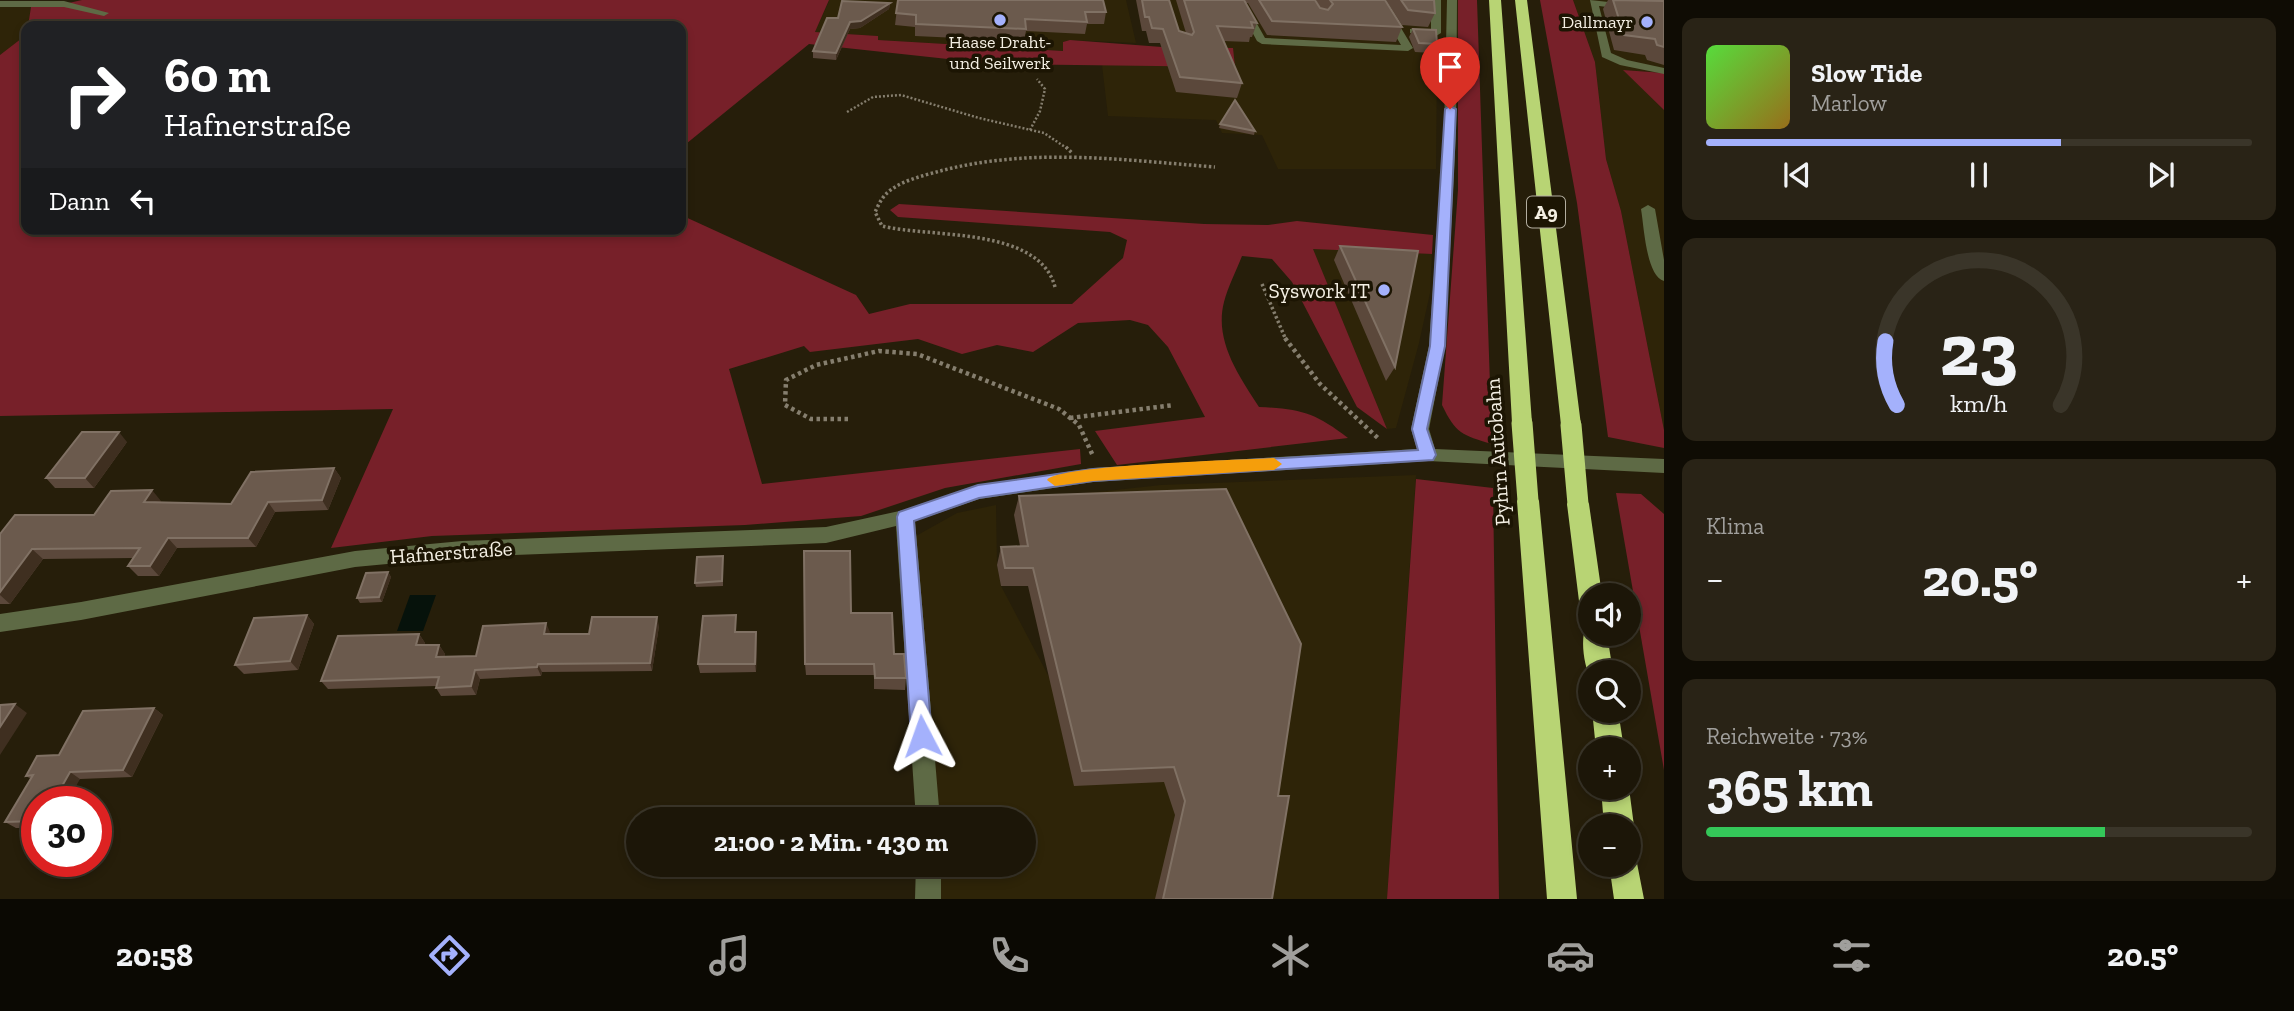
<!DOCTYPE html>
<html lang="de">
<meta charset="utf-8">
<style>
:root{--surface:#1c1608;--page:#292316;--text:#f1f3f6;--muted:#a09f9c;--line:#3a3529;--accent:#a4b1fc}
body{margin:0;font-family:"Zilla Slab",serif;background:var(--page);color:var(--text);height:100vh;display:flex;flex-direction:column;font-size:26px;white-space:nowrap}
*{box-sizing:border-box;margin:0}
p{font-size:23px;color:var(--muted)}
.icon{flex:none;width:38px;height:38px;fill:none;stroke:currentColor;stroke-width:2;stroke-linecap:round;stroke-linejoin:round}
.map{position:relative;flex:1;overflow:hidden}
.drawer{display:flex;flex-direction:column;gap:18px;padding:18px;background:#0f0c04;width:630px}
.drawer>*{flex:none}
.hud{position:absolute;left:21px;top:21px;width:665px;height:214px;border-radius:14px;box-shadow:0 4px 10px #0003,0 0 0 2px var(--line);background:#202124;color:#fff;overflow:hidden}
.controls{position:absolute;left:1578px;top:583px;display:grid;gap:14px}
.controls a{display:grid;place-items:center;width:63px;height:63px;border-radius:50%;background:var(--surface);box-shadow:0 4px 10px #0003,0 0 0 2px var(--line);font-size:35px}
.speed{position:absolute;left:21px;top:786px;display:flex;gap:14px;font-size:35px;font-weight:700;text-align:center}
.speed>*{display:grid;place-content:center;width:91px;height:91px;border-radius:50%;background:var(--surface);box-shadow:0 4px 10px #0003,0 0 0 2px var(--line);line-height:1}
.speed .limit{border:10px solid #d22;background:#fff;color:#111}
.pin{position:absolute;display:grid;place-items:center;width:60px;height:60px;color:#fff;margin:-72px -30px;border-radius:50% 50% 50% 0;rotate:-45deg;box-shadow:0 0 7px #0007}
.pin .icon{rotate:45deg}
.me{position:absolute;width:77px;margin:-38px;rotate:356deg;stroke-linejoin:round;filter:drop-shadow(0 0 5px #0008)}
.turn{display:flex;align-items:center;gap:24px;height:147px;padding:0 28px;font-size:32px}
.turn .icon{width:91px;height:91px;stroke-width:2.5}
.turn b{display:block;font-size:49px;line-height:60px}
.then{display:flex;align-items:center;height:66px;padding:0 28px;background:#0003;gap:14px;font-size:26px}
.big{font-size:52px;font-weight:800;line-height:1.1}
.drawer .tile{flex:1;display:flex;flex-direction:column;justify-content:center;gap:10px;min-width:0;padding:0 24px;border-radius:14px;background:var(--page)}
.drawer .dial{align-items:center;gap:0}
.dial svg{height:182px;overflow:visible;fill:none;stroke:var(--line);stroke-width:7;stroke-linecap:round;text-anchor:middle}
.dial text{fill:var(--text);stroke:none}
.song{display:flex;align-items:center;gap:21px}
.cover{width:84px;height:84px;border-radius:10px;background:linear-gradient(135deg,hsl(110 70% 55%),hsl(40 70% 35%))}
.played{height:7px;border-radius:4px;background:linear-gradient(90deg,var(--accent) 65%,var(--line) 65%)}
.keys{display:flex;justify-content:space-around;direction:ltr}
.heat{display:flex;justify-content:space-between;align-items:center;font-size:38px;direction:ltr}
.charge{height:10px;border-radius:5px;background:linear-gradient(90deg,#34c759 73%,var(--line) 0)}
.trip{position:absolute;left:626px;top:807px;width:410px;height:70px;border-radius:35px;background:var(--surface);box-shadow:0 4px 10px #0003,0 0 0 2px var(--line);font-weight:800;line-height:70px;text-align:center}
.tabs{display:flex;height:112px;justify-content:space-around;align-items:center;background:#0b0903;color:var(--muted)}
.tabs .icon{width:49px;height:49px}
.tabs .active{color:var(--accent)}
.tabs b{font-size:32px;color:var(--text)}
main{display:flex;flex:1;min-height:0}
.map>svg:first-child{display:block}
</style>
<main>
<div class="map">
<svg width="1664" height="899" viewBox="0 0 1664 899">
<rect width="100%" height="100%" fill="#261e0a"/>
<!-- built -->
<path fill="#2e2408" d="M824,0H1126L1136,43L1070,40L1063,42V51L878,40V36L815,32L829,1Z
M1161,0H1477L1478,64L1437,58L1436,169H1278L1262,135L1222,133L1216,120L1108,116L1102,65L1129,64L1179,46Z
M1573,0H1664V73L1624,70L1664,110V430L1621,211L1606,159L1595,62Z
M0,7H31L26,37L0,55Z
M1312,248L1432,254L1430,293L1419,343L1396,428L1387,429Z
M1416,475L1387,899H927L924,865L1024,864V819H920L907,541L957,513L996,505L997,565L1001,586L1049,677L1061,496L1161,485Z"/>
<!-- green -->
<path fill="#772029" d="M82,0H829L815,32L878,36V40L1063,51V42L1070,40L1175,48H1233L1235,67L994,64L809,44L681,148V26H28L31,7H51Z
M1458,0H1477L1492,444C1462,435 1456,434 1442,405L1458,190Z
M1540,0H1573L1595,62L1606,159L1621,211L1664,430V448L1608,437L1577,203Z
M26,35V229H681V215L856,295L869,314L910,304H1072L1123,258L1127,240L1110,232L898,217L890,210L899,204L1204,224L1268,225L1297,221L1433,235L1432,254L1313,249L1387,429L1357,407L1292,282L1272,259L1242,256C1236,271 1228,287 1224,302C1214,341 1239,376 1259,407C1302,409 1315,413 1348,438L1117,465L1095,431L1205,417L1168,347L1148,325L1130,320L1078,323L1033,352L997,345L962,354L918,339L810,352L804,346L729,369L762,484L1080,449L1081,464L945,488L861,516L745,525L432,536L331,548L393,409L0,416V55Z
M1623,70L1664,73V110Z
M1416,479L1493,488L1499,899H1387Z
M1616,493L1641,494L1664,514V770Z"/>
<!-- water -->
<path fill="#06120b" d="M410,595H436L423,631H397Z"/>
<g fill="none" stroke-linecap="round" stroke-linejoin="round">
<!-- path-far2 -->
<path stroke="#857e6e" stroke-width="2.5" stroke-dasharray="2 2" stroke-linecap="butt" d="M847,112L873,97L901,95L979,118L1044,133L1068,149
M1030,130L1040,111L1045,89L1037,79"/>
<!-- path-far1 -->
<path stroke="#857e6e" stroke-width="3.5" stroke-dasharray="2.5 2.5" stroke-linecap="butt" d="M1066,147L1073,154
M1262,284L1286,340
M1055,287C1039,226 929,238 882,226L875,212C878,206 881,199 886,194C899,181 922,176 940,171C1031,147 1123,160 1215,167"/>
<!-- path -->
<path stroke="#857e6e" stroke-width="4.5" stroke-dasharray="3.5 3.5" stroke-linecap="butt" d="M1285,338L1320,384L1380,440
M1070,418L1174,405
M848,419H811L785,405L786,380L816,365L879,351L917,354L1059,409L1079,425L1093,456"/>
<!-- minor -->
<path fill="#5e6a45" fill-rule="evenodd" d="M1431,0H1441V33L1436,36L1410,33V29L1431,30Z
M1447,0H1457L1456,132L1445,346L1429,429L1435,449L1664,459V473L1428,461L1093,482L979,499L915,521L940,819H916L896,526L826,543L462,557L355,567L81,620L0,632V614L81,602L355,551L462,541L826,527L904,510L978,485L1093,468L1417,449L1411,429L1429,346L1444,132Z
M1590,0L1664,8V14L1599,6L1611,53L1627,60L1664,68V74L1620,65L1602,57Z
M0,1H64L109,13L104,16L64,7H0Z
M1241,6H1247L1265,38L1401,45L1392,30L1397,27L1401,28L1413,48L1408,51L1262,44L1257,41L1239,8Z
M1648,205L1655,209L1664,260V281C1646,276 1644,226 1641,209Z
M916,864H941V899H915Z"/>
<!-- highway -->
<path fill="#b8d474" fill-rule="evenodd" d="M1489,0H1501L1532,423L1529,428L1522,430L1515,428L1512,423Z
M1515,0H1527L1581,425L1578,430L1571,432L1564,430L1561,425Z
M1528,492L1536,495L1539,501L1577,899H1547L1517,501L1520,495Z
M1578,495L1586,498L1589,504L1602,595H1591V611L1582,608L1579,601L1567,504L1570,498Z
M1591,625V634H1607L1613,672H1591V680C1584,666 1580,640 1586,626Z
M1592,710H1618L1624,749H1596Z
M1601,788H1629L1634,826L1629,836V826H1604Z
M1629,851L1635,853L1644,899H1614L1609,864H1629Z"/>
<!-- highway-bridge -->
<path stroke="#b8d474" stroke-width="21" d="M1522,423L1528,501
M1571,425L1578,504"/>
</g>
<!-- wall -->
<path fill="#5b483b" d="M898,0L1106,12L1104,24H1087L1085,34L1026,31L1024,41L915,36V27L895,25Z
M1136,0H1169L1179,31L1186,33L1176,0H1315L1320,8L1321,9L1316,0H1385L1402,27L1396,42L1267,35L1248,3H1245L1257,23L1252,37H1250L1249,42L1223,41L1242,83L1237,98L1176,92L1160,43H1149L1146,31H1142Z
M1386,0H1434L1435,13L1428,27L1402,25Z
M1608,0H1664V65L1647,60L1645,55L1614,50L1603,9Z
M890,3L889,9L860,28L850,29L836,60L813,58V51L838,18Z
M1413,29L1437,44L1433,53L1415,52L1409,37Z
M1220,124L1255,131L1254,135L1219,128Z
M1340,246L1395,367L1386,381L1334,260Z
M127,442L94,488H55L46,478Z
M334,468L341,478L328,510L275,512L256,547L177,548L159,576H138L128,566L133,558L43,559L10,604H0V534L161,501L159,502L231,504Z
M1019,496L1278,796L1272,899H1155L1175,815L1164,782L1074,786L1028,586H1001L997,565L1001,547L1020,546L1014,515Z
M723,556V586L696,587L695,583Z
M388,572L391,577L382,602L360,603L357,598Z
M851,613L894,654L906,678L905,690L874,689V675H806L805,664Z
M307,615L314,624L298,670L244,674L235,665Z
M736,615V632L757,641L756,672L700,673L698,664Z
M546,623L549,634H589L659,626L652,671L542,672L541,676L480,679L476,695L441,696L436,688V686L328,689L321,681L419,634L425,643L424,645H439L445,654L444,657L476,656Z
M154,708L163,715L132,777L80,779L37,802V828H16L5,822L31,779L26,776L59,755Z"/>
<!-- shaded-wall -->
<path fill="#3f2f20" d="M890,3L889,9L860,28L850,29L836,60V53L850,22Z
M119,432L127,442L94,488L85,478Z
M334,468L341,478L328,510L322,500Z
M152,490L161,501L153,512L144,502Z
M268,502L275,512L256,547L248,538Z
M168,538L177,548L159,576L150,566Z
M32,549L43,559L10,604L0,595V592Z
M388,572L391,577L382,602L379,597Z
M307,615L314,624L298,670L290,661Z
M657,617L659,626L652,671L650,663Z
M546,623L550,632L548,643L544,634Z
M756,632L757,641L756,672L755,664Z
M419,634L425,643L422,654L416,645Z
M439,645L445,654L441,666L436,657Z
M538,664L542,672L541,676L537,667Z
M475,670L480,679L476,695L471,686Z
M15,704L27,713L0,755V727Z
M154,708L163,715L132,777L123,770Z
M70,772L80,779L67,802H53Z"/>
<!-- building -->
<path fill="#6b5a4d" stroke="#807164" stroke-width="2" d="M898,0H1103L1106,12H1085L1087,22L1025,19L1026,29L916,24V15L896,13Z
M1142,0H1169L1179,31L1192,35L1194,32L1184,0H1244L1257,23L1251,22L1253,28L1217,26L1242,83L1180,77L1163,29L1152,28L1149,17H1145Z
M1259,0H1315L1320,8L1328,10L1333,4L1330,0H1385L1402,27L1272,21Z
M1401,0H1434L1435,13L1408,10Z
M1613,0L1664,1V47L1657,45L1655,39L1624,35Z
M842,1L890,3L861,21L850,22L836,53L813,51L827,18H838Z
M1413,29L1436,30L1437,44L1419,43Z
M1235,100L1255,131L1220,124Z
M1340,246L1418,251L1395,367Z
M82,432H119L85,478H46Z
M334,468L322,500L268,502L248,538H168L150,566H128L140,548L32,549L0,592V534L15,515H94L111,491L152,490L144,502L231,504L251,472Z
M1226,489L1301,644L1278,796H1289L1272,899H1163L1185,801L1174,767L1082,771L1033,568H1005L1001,547L1028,546L1019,496Z
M804,551H850L851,613H892L894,654H904L906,678H875L874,664H805Z
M723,556L722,581L695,583L697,557Z
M388,572L379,597L357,598L366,573Z
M307,615L290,661L235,665L254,618Z
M736,615L735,632H756L755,664H698L703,616Z
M592,617H657L650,663L538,664L537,667L475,670L471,686L436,688L439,677L321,681L338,636L419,634L416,645H439L436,657L476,656L483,626L546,623L544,634H589Z
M15,704L0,727V705Z
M154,708L123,770L70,772L53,802H37V821L5,822L33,775L26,776L37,756L59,755L83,711Z"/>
<!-- route -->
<path fill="#a4b1fc" stroke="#6b73a4" stroke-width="2" d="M1450,106L1456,109L1445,346L1427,429L1436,455L1433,460L1093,481L979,498L914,521L932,736L929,742L922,745L914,742L911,736L897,517L899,512L978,485L1093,469L1418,450L1412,429L1430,346L1445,109Z"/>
<!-- slow -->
<path fill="#f59e0b" d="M1274,458L1282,464L1274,470L1093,481L1055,486L1047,480C1057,465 1244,460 1274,458Z"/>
<!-- markers -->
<g fill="#a4b1fc" stroke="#1c1503" stroke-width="2.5">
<circle cx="1000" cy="20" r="7"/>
<circle cx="1647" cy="22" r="7"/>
<circle cx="1384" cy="290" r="7"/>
</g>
<g text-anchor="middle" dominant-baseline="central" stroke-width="7" stroke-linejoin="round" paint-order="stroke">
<!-- far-poi labels -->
<g font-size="18" fill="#f4efe3" stroke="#1c1503" text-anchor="end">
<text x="1633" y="22">Dallmayr</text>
<text x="1000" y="42" text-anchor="middle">Haase Draht-<tspan x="1000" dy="21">und Seilwerk</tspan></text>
</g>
<!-- shield labels -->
<rect fill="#1c1503" stroke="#b3aea0" stroke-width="2" x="1527" y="196.5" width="38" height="31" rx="5"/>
<g font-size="19" font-weight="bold" fill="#f4efe3">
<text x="1546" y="212">A9</text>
</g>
<!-- poi labels -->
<g font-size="21" fill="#f4efe3" stroke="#1c1503" text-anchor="end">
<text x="1370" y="290">Syswork IT</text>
</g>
<!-- street labels -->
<g font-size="21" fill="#f4efe3" stroke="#1c1503">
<text transform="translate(1497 452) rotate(-94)">Pyhrn Autobahn</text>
<text transform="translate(451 552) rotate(-4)">Hafnerstraße</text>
</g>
</g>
</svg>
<div class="controls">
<a><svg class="icon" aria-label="sound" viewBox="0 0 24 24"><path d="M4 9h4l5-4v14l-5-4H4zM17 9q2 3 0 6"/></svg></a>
<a><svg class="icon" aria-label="search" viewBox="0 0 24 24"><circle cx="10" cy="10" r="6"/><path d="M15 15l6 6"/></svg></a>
<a>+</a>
<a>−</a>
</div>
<div class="speed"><div class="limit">30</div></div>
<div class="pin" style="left:1450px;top:109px;background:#d93025"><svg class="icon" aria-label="arrive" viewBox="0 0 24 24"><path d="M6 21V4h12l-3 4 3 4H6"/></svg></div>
<svg class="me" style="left:922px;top:736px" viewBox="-20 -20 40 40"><path d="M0-17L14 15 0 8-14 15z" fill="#a4b1fc" stroke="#fff" stroke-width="4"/></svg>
<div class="trip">21:00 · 2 Min. · 430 m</div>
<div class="hud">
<div class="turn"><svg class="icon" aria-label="right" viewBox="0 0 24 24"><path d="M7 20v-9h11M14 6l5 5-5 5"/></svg><div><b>60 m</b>Hafnerstraße</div></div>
<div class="then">Dann<svg class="icon" aria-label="left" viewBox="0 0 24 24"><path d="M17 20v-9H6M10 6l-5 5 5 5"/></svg></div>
</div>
</div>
<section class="drawer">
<div class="tile">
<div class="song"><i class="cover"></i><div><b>Slow Tide</b><p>Marlow</p></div></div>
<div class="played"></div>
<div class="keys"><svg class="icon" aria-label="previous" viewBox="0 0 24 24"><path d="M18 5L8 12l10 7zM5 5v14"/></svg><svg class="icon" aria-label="pause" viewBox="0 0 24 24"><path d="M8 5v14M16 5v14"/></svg><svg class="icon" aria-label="next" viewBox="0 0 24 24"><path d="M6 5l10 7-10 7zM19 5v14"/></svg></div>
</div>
<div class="tile dial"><svg viewBox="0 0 100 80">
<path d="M14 69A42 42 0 1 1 86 69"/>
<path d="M14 69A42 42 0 0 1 9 41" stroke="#a4b1fc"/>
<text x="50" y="56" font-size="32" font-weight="700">23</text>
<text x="50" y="72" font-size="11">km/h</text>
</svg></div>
<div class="tile"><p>Klima</p>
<div class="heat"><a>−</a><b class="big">20.5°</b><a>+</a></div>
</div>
<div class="tile"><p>Reichweite · 73%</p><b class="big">365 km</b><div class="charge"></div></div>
</section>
</main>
<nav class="tabs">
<b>20:58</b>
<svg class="icon active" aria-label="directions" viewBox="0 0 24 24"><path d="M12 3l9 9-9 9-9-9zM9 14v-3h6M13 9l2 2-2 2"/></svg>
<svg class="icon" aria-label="music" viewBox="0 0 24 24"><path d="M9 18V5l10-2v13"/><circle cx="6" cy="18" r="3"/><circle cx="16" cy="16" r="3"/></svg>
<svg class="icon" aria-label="phone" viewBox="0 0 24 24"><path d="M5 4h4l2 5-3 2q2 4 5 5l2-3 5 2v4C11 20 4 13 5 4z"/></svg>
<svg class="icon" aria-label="climate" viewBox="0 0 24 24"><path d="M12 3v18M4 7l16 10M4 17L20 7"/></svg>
<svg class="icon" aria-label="car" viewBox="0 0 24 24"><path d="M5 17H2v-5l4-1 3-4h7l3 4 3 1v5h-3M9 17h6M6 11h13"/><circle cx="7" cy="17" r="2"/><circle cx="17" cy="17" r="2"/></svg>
<svg class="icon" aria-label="filters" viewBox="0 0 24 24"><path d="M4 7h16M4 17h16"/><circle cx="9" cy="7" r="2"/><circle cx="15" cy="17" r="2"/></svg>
<b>20.5°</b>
</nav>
